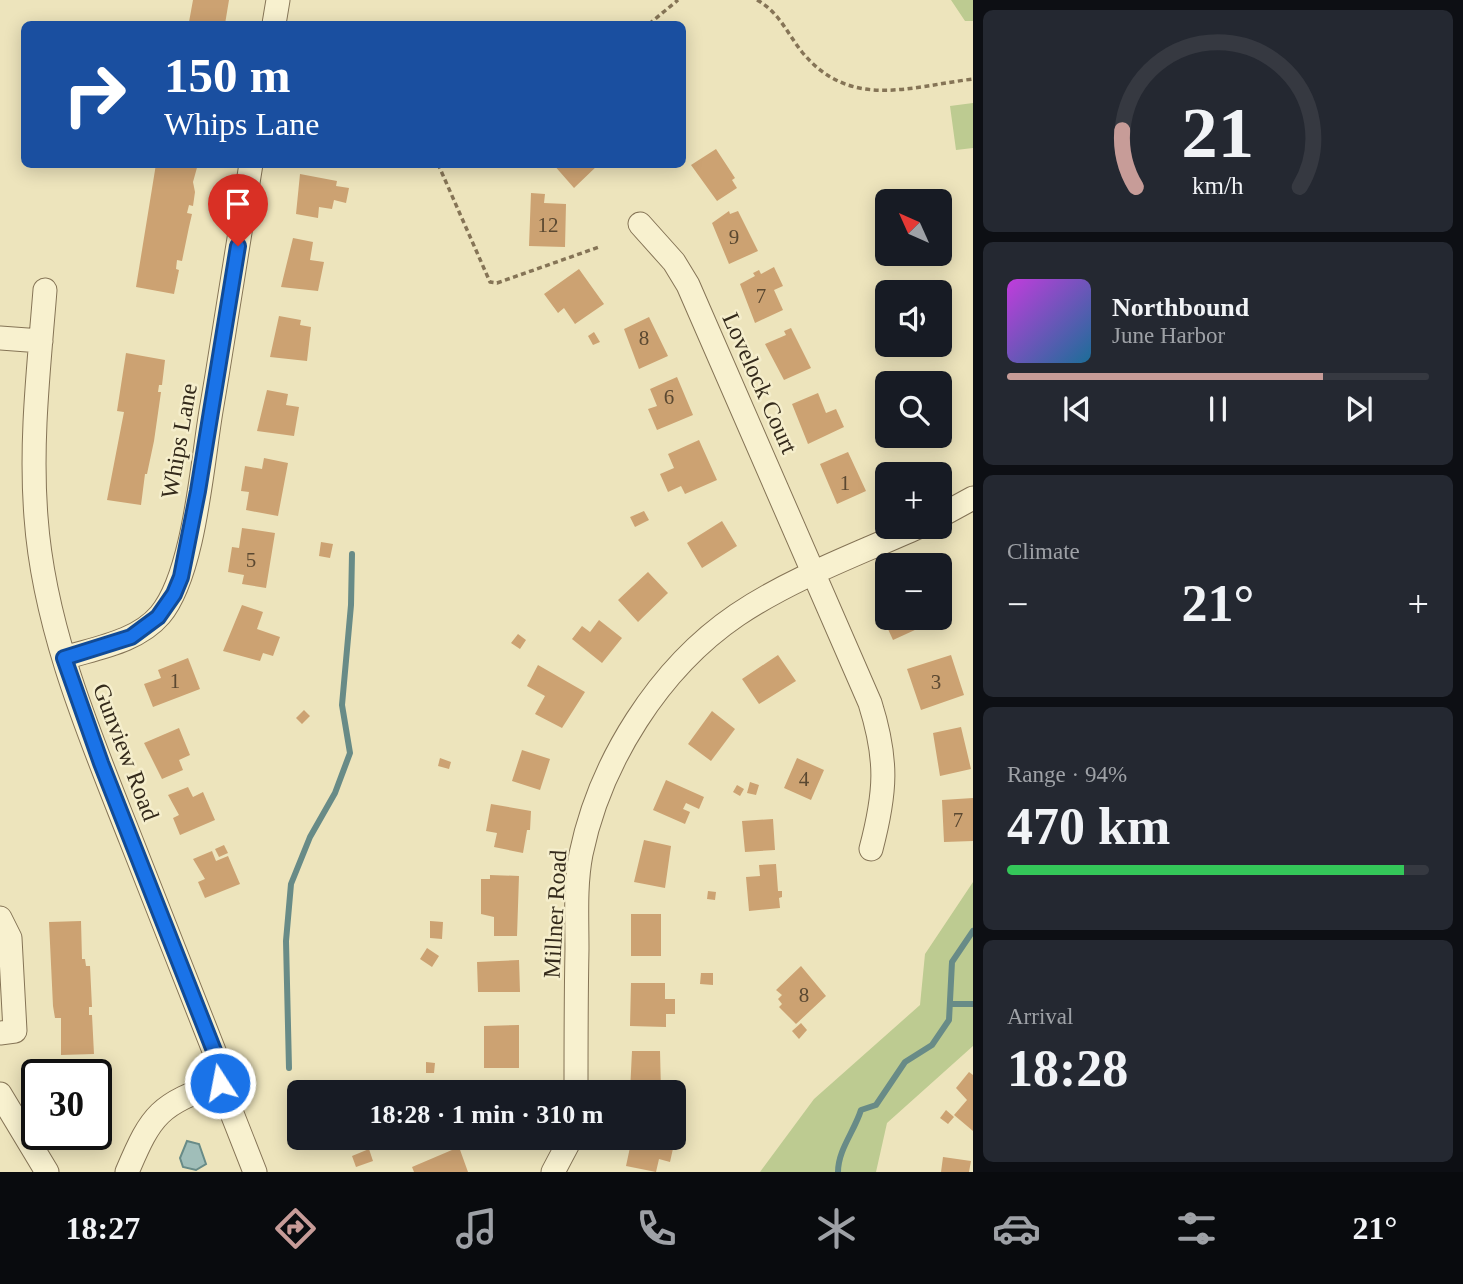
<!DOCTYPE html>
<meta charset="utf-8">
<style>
:root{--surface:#171b24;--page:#242831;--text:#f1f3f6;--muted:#9ea1a6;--line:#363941;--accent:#c79c98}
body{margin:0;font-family:Georgia,serif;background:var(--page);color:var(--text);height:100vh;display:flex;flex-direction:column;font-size:26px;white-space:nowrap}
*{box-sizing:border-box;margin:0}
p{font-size:23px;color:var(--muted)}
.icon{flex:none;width:38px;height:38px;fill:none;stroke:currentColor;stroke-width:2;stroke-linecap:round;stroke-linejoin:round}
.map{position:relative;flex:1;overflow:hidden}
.sheet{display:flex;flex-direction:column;gap:10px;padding:10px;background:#0d0f14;width:490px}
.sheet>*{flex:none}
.hud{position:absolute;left:21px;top:21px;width:665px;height:147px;border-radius:10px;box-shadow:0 4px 18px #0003;background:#1a4fa0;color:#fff;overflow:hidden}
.needle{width:46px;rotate:315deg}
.fabs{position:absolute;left:875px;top:189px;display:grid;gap:14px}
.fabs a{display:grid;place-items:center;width:77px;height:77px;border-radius:10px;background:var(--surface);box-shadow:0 4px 18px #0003;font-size:35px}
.speed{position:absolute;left:21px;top:1059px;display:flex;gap:14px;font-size:35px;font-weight:700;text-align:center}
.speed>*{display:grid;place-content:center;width:91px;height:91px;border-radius:50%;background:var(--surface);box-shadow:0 4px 18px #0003;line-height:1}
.speed .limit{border:4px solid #111;border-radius:10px;background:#fff;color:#111}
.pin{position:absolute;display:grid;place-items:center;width:60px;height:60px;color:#fff;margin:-72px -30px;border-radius:50% 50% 50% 0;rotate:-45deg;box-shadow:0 0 7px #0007}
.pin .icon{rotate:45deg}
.me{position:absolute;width:77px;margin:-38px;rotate:349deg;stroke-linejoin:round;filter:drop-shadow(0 0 5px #0008)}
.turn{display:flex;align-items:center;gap:24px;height:147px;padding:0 28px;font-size:32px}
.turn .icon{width:91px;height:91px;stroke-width:2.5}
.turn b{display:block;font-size:49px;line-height:60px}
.big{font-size:52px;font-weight:600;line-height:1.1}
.sheet .card{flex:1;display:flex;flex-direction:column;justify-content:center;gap:10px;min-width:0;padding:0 24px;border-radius:10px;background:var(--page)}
.sheet .dial{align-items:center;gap:0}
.dial svg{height:182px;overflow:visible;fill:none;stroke:var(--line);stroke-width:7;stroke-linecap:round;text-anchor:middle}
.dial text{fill:var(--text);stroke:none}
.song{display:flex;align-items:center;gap:21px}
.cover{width:84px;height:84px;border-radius:10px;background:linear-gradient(135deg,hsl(290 70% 55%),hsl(200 70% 35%))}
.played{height:7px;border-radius:4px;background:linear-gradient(90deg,var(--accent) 75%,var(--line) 75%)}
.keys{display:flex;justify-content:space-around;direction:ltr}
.heat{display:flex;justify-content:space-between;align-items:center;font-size:38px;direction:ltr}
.charge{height:10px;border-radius:5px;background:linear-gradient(90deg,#34c759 94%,var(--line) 0)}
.trip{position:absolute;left:287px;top:1080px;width:399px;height:70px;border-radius:10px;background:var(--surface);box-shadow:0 4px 18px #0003;font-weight:600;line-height:70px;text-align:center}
.tabs{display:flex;height:112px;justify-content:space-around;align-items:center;background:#090b0e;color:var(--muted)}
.tabs .icon{width:49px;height:49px}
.tabs .on{color:var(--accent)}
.tabs b{font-size:32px;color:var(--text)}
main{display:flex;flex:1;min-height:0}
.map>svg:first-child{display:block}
</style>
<main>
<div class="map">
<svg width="973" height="1172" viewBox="0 0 973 1172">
<rect width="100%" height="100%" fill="#ede4bc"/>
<!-- green -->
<path fill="#bdcb91" d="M951,0H973V21H965Z
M973,103V148L956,150L950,106Z
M973,882V1046L887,1123L876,1172H760L814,1099L920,1005L925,954Z"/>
<!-- water -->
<path fill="#a0beb9" stroke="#688b87" stroke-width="2" d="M187,1141L199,1144L206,1164L196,1170L183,1167L180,1158Z"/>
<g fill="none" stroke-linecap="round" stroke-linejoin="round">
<!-- stream -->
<path stroke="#688b87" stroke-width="6" d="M950,1004H973
M289,1068L286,941L291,884L310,837L335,793L350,753L342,705L351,605L352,554
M838,1172C838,1150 854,1132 861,1110L876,1105L905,1062L932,1045L949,1020L952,962L973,931"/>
</g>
<!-- building -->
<path fill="#cca272" d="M193,0H229L225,24H185L189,22Z
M716,149L735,178L732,180L737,188L717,201L691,165Z
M156,164H198L193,182L195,192L193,206L189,205L187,213L192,214L189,227L182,261L177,260L176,269L179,270L174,294L136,287Z
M553,164H599L574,188Z
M300,174L337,181L336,186L349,188L346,203L334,200L332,209L319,207L318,218L296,214Z
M531,193L545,194L544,203L566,204L565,247L529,246Z
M729,211L730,214L738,211L758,251L729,264L712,223Z
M293,238L313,242L310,260L324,262L318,291L281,287Z
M774,267L783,286L774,290L783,310L755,323L740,284L755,276L753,273L759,270L761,274Z
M579,269L604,304L575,324L564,308L558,313L544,294Z
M279,316L301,320L300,325L311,327L307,361L270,357Z
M649,317L668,356L639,369L624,329Z
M791,328L811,368L784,380L765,344L786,335L784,331Z
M594,332L600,342L593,345L588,336Z
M126,353L165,360L162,385H159L158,392H161L154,441L147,474H145L141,505L107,500L124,412L117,411Z
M677,377L693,415L657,430L648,409L657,406L650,389Z
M267,390L288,394L286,405L299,407L294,436L257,431Z
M818,393L826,413L836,409L844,427L808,444L792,404Z
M699,440L717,480L685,494L681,486L668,492L660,474L674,468L668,454Z
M848,452L866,491L837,504L820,464Z
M264,458L288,463L278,516L246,510L249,492L241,491L245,466L262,469Z
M644,511L649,520L635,527L630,517Z
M722,521L737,546L702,568L687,543Z
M242,528L275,533L266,588L242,584L244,575L228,572L232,547L239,548Z
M321,542L333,544L330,558L319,556Z
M648,572L668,593L638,622L618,600Z
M887,598V618H925L928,624L893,640L876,603Z
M242,605L263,612L257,629L280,637L273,656L263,653L260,661L223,651Z
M599,620L622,638L602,663L572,639L582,626L590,632Z
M518,634L526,640L520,649L511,643Z
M778,655L796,681L759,704L742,679Z
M951,655L964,695L921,710L907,669Z
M188,658L200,689L153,707L144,684L161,678L158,670Z
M538,665L585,692L562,728L535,714L545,696L527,686Z
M304,710L310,716L302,724L296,718Z
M712,711L735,729L711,761L688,744Z
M961,727L971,769L940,776L933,733Z
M179,728L190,755L179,760L183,770L162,779L144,743Z
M522,750L550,759L540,790L512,781Z
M440,758L451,762L449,769L438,766Z
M797,758L824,770L811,800L784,788Z
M666,780L704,797L699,809L686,803L683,809L690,812L685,824L653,810Z
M750,782L759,785L756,795L747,793Z
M737,785L744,789L740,796L733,792Z
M188,787L193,797L203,792L215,820L180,835L173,818L179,815L168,795Z
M973,798V841L944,842L942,800Z
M491,804L531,811L530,830H527L523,853L494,847L497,833L486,831Z
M773,819L775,850L745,852L742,821Z
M644,840L671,846L665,888L634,882Z
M224,845L228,853L219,857L215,849Z
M212,851L216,861L228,856L240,884L205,898L198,882L205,879L193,859Z
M776,864L778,891H782V897L779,898L780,908L749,911L746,877L760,876L759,865Z
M490,875L519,876L517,936H494V917L481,914V879H490Z
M708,891L716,892L715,900L707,899Z
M631,914H661V956H631Z
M81,921L82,959H85L86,966H90L92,1007H89V1015H92L94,1054L61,1055V1018H55L53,1006L49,922Z
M430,921L443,922L442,939L430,938Z
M427,948L439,956L432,967L420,959Z
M519,960L520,992H478L477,962Z
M801,966L826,996L796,1024L779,1007L782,1004L778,999L782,995L776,990Z
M701,973H713V985L700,984Z
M631,983H665V999H675V1014H666V1027L630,1026Z
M801,1023L807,1030L799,1039L792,1031Z
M519,1025V1068H484V1026Z
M632,1051H660L661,1092H630Z
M426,1062L435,1063L434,1073H426Z
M969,1072L973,1075V1131L954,1115L967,1100L956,1088Z
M946,1110L954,1117L948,1124L940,1118Z
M477,1138H497L491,1147Z
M632,1138H660L659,1140L674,1144L670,1162L659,1159L656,1172L626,1166Z
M459,1147L468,1172H414L412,1167Z
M369,1149L373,1161L356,1167L352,1156Z
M943,1157L971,1161L969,1172H941Z"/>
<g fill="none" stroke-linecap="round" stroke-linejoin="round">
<defs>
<path id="minor" d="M274,24L278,0
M640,224L674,262L688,285L870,703C888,760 886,792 871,849
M45,290C39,366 30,441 36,517C44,629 90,736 131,840C161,915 190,991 220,1066V1083L255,1172
M0,338L41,341
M940,516L973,498
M64,658C96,648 137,642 160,615C194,575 202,465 211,411C225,329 238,247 251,164
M0,918L10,938L15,1031L0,1033
M576,1092C576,1044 576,997 577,949C577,918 575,885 581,854C600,762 659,668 737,615C792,578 858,554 918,527
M0,1094L47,1172
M127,1172C152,1113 159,1105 220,1083
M553,1172L571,1138"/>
</defs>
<!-- minor casing -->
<use href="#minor" stroke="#857456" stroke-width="25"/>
<!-- path -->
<path stroke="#857456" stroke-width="3.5" stroke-dasharray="5 3.5" stroke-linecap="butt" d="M757,0C779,12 787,33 802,52C850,110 908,87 973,79
M649,24L678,0
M438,164L490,282L497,283L599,247"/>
<!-- minor -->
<use href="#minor" stroke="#f8f1cf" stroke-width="23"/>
</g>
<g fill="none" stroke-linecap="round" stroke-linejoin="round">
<defs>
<path id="route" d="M220,1083V1066L101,763L64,658L131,637L158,617L174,594L181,577L198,491L238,246"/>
</defs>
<!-- route casing -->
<use href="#route" stroke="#114b97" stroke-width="18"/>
<!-- route -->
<use href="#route" stroke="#1a73e8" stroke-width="12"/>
</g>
<g text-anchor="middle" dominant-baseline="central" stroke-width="5" stroke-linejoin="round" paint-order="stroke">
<!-- number labels -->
<g font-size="21" fill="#5a4831">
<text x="548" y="225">12</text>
<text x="734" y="237">9</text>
<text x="761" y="296">7</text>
<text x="644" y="338">8</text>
<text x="669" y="397">6</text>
<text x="845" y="483">1</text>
<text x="251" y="560">5</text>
<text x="175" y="681">1</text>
<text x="936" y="682">3</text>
<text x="804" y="779">4</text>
<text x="958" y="820">7</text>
<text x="804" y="995">8</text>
</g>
<!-- street labels -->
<g font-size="24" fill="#342a1b" stroke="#f5eecc">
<text transform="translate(760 383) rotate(66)">Lovelock Court</text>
<text transform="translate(179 441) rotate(-80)">Whips Lane</text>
<text transform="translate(126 752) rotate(69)">Gunview Road</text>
<text transform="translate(555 914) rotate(-87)">Millner Road</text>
</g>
</g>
</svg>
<div class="fabs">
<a><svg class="needle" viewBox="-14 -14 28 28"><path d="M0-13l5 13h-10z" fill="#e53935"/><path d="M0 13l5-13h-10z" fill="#9ea1a6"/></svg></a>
<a><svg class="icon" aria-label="sound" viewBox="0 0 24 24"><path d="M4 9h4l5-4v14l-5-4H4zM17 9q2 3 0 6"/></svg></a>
<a><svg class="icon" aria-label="search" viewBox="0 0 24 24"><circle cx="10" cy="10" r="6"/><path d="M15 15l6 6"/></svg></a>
<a>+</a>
<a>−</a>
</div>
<div class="speed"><div class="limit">30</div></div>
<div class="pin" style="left:238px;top:246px;background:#d93025"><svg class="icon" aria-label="arrive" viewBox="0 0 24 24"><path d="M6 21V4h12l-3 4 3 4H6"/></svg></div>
<svg class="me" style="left:220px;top:1083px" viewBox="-20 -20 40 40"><circle r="17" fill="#1a73e8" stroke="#fff" stroke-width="3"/><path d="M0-11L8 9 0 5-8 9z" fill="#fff"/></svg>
<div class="trip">18:28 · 1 min · 310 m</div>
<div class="hud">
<div class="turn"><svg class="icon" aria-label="right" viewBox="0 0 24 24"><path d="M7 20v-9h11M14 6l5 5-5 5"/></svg><div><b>150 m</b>Whips Lane</div></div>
</div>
</div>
<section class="sheet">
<div class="card dial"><svg viewBox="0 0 100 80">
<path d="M14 69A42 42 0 1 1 86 69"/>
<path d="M14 69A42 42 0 0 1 8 44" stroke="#c79c98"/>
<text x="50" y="56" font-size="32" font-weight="700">21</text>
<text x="50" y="72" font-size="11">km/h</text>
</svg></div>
<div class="card">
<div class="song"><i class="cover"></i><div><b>Northbound</b><p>June Harbor</p></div></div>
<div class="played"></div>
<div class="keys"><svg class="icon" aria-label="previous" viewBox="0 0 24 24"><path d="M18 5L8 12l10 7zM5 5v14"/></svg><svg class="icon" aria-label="pause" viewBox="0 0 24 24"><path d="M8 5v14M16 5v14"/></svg><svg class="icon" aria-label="next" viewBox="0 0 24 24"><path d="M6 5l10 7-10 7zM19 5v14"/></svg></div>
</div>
<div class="card"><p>Climate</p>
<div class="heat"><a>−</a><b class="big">21°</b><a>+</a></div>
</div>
<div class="card"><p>Range · 94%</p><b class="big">470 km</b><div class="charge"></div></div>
<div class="card"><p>Arrival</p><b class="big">18:28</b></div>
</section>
</main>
<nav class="tabs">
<b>18:27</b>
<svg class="icon on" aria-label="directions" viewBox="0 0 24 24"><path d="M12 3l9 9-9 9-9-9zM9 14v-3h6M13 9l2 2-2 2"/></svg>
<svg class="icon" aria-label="music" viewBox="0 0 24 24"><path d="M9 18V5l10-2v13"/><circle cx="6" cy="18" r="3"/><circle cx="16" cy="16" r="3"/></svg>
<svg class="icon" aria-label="phone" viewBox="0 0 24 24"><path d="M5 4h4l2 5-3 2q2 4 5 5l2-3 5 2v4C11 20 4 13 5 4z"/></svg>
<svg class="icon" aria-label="climate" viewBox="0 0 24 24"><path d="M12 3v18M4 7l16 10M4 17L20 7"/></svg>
<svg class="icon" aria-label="car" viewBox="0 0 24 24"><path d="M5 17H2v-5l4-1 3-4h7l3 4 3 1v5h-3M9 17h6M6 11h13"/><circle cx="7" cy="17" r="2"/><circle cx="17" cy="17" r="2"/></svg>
<svg class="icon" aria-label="filters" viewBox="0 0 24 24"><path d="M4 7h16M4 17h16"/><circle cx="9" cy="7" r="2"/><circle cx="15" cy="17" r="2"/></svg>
<b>21°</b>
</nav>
